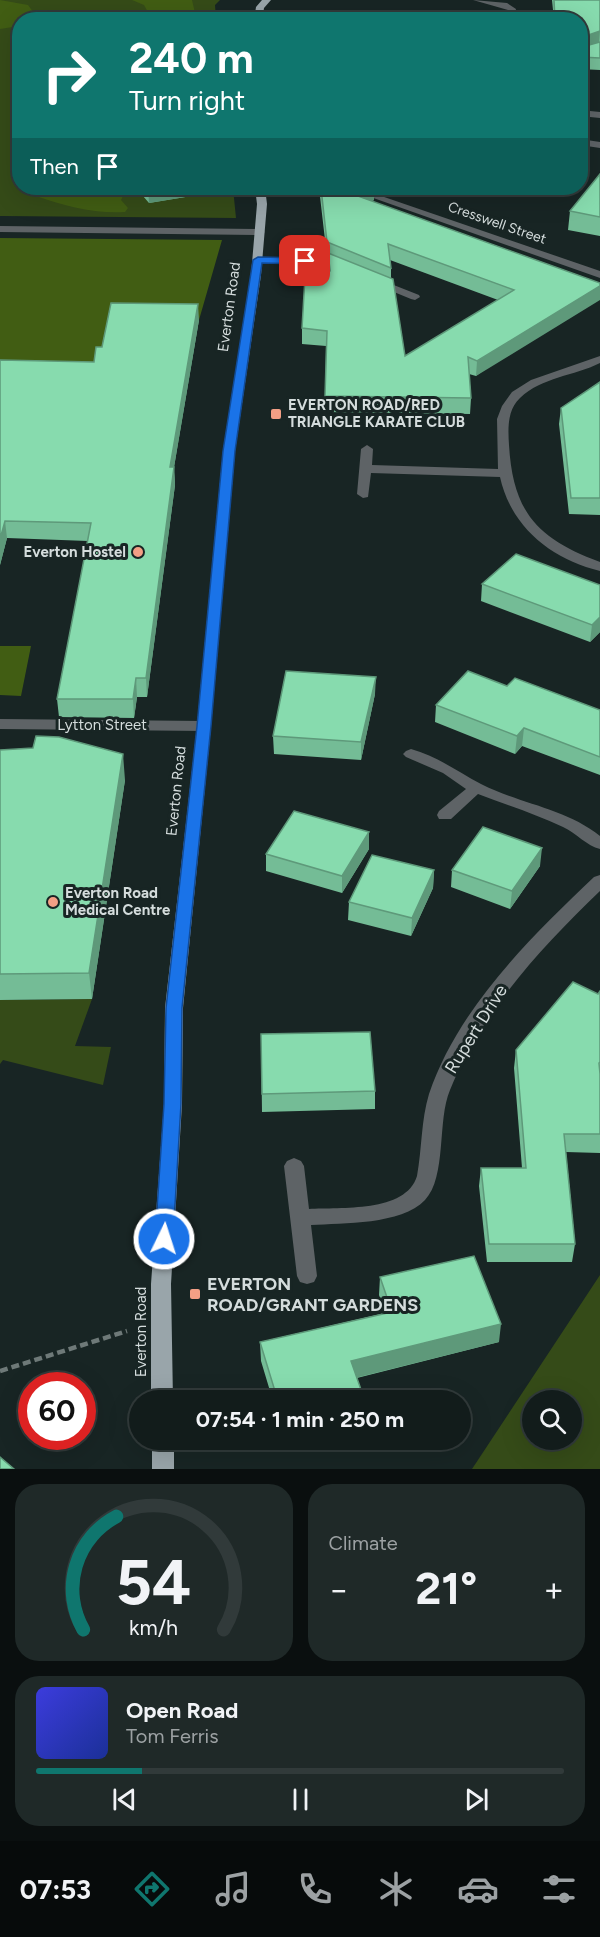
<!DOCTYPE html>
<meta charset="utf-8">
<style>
:root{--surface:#121c1b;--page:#1f2928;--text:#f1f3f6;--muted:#9ca1a3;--line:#313a3a;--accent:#0f766e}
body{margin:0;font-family:Figtree,sans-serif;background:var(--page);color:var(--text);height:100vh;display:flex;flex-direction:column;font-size:22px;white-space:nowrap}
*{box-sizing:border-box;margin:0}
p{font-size:20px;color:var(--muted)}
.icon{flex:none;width:33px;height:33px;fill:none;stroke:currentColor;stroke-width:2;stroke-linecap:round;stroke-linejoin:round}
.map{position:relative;height:1469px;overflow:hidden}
.panel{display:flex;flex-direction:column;gap:15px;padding:15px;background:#0a0f0f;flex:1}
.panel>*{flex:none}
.hud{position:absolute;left:12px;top:12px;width:576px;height:183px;border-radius:24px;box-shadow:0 6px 24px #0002,0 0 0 2px var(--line);background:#0f766e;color:#fff;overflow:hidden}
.tools{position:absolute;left:522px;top:1390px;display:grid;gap:12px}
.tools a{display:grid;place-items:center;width:60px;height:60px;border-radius:50%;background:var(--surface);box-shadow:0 6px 24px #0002,0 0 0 2px var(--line);font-size:30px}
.speed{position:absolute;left:18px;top:1372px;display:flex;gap:12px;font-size:30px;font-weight:700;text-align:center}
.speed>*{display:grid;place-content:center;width:78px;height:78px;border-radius:50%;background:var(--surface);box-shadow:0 6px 24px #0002,0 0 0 2px var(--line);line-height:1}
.speed .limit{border:9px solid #d22;background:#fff;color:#111}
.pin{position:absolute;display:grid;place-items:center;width:51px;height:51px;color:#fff;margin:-26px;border-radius:12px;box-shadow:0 3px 9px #0006}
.me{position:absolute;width:66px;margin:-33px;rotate:4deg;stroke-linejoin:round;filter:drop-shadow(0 0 4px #0008)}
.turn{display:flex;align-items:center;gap:21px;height:126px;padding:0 18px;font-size:27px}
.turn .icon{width:78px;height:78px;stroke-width:2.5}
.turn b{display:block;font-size:42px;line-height:51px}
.then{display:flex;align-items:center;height:57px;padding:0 18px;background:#0003;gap:12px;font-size:22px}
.big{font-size:45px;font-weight:700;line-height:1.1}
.panel .tile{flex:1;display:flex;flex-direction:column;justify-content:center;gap:9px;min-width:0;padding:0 21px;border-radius:24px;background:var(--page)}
.panel .dial{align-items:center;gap:0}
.dial svg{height:156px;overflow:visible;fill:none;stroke:var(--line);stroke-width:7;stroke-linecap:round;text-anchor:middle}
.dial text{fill:var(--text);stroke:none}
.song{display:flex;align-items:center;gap:18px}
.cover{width:72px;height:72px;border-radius:9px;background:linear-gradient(135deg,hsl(240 70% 55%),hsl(230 70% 35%))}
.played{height:6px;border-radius:3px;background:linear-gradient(90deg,var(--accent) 20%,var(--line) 20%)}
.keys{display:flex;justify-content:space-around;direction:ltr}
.heat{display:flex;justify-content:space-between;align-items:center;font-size:33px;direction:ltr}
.panel .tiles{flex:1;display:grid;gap:15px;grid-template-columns:1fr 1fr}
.tile:last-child{grid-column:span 2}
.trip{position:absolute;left:129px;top:1390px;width:342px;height:60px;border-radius:30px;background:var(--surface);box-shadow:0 6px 24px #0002,0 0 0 2px var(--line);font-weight:700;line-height:60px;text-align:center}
.dock{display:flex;height:96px;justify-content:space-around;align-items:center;background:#070b0b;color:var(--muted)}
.dock .icon{width:42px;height:42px}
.dock .active{color:var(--accent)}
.dock b{font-size:27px;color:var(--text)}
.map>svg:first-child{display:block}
</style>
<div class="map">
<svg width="600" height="1469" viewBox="0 0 600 1469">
<rect width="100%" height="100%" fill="#182524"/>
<!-- green -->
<path fill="#354b18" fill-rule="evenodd" d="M0,0H220L215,5L216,19L20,20V188H233L236,218L0,216Z
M92,999L75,1046L111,1047L103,1085L3,1060L0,1064V1000Z
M600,1275V1469H472ZM532,1401H572V1440H532Z"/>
<!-- forest -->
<path fill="#415d13" d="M0,0L28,5L36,16L31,19L20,20L19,26L0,29Z
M132,0H192L195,13L199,14L200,19H124L149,14L144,5Z
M36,188H125L126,190L121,200L128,208L125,212C95,214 64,206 36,196L33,193Z
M0,238L222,240L199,320L129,364L0,377Z
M0,646H31L21,696L0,695Z"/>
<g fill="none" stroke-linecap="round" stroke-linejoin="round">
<!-- path -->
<path stroke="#6e7978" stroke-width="4.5" stroke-dasharray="8 4" stroke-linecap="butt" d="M0,1371L127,1331"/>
<!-- minor -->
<path fill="#5e6366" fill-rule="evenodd" d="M473,0L507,3L516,9L515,14L508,20H497L507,13L508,10Z
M580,110L600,112V118L580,116Z
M580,139L600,142V148L580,145Z
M345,188H358L600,271V278Z
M517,188H528L518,195L513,192Z
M0,226L260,229L265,232L260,235L0,232Z
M258,257L329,259L351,268L346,271L328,265L254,262V258Z
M376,278L419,295L420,297L415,300L411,299L372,283L371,281Z
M600,356V363C574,376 542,377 520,398C507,410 508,429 509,445C513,513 538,539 600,562V571C551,559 511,527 500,477L371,473L368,497L363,498L357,494L361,449L367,445L373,449L372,465L498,469L497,419L502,406L512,392L531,380Z
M0,719L204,721L211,726L204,731L0,729Z
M411,749C437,756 458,772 481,784C520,804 565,808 600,836V849C587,846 576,833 563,827C536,814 507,805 478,794L451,819H439L437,815L439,811L466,789L443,773L406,757L403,754L406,751Z
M600,875V891C540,949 482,1011 450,1090C437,1120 447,1177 425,1200C401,1225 343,1223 311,1225L317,1276L314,1282L307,1284L300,1282L297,1276L284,1166L287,1161L294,1158L301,1161L304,1166L309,1209C340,1207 406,1213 417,1176C422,1149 421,1120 429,1094C458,1008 530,938 594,877Z"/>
<!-- major -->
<path fill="#99a5aa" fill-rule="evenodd" d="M262,0H271L264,8L262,20H254L256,7Z
M255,188H265L267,204L261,275L235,451L211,726L183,1008L182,1104L171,1284L173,1401H151V1284L164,1104L165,1008L197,726L223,451L251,275L257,204Z
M152,1440H174V1469H152Z"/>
</g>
<!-- wall -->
<path fill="#74bc96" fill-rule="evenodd" d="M552,0H600V70L580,69V20H554Z
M600,174V236L568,230L570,211Z
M136,188H240L149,203Z
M319,188H400L385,195L374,191V200L372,201L600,283L476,376L469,374L471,398L470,414L325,412L326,346L302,344V328L328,268V257H327ZM390,260L498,300L405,356L391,278V268Z
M199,320L174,467L175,485L147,697H137L134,718L59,717L57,699L88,541L7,538L0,565V360L94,362L102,347Z
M600,382V515L569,514L559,424L561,408Z
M482,584L600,585V632L590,642L481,601Z
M375,694L361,760L274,754L273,736Z
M436,705L600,710V775L522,746L515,754L435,722Z
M0,750L125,780L92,999L0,1000Z
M369,832V849L342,893L266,871V854Z
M540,866L510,909L451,887L452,870Z
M434,870L433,888L411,936L348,920L349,902Z
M600,991V1153L566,1152L575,1244L572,1262H487L479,1186L481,1168H522L514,1068L516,1050L598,994Z
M261,1034L375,1091V1109L262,1112Z
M380,1277L499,1342L357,1378L365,1401H273L261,1361L260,1342L385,1313L379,1295Z"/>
<!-- shaded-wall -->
<path fill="#5e997a" d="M600,31L599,43L580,49V38Z
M148,188H240L149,203Z
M371,188H374V200L355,209V195Z
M385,188H400L385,195Z
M600,286V300L476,376L477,361Z
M198,304L199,320L171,485L170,467Z
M174,467L175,485L147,697L146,678Z
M5,521L7,538L0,565V539Z
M600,617V632L590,642L592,625Z
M376,677L375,694L361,760V742Z
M136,678L137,697L134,718L133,699Z
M524,728L522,746L515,754L517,736Z
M123,754L125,780L92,999L89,973Z
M369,832V849L342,893V876Z
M542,848L540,866L510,909L512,891Z
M434,870L433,888L411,936L412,918Z
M501,1324L499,1342L351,1379V1361Z"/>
<!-- building -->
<path fill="#87dbae" stroke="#5e997a" stroke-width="1.5" d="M554,0H600V31L580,38V20H555Z
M600,42V58L580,57V47H582Z
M600,174V217L570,211Z
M321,188H371L355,195L600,283V286L477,361L468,357L471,398L325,396L327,331L302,328L305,277L326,266L330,270L328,253L393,279L405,356L514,290L388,244L391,268L327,242Z
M111,303L198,304L170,467H174L146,678H136L133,699H57L91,523L5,521L0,539V360L94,362L96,347H102Z
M600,382V498H571L561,408Z
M516,554L600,585V617L592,625L482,584Z
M286,671L376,677L361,742L273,736Z
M468,671L507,686L515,678L600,710V757L524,728L517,736L436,705Z
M36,736L59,737L123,754L89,973L0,974V750L33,748Z
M294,811L369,832L342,876L266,854Z
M483,827L542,848L512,891L452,870Z
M372,855L434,870L412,918L349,902Z
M573,982L598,994L600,991V1062L599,1063L600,1074V1134H564L575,1244H489L481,1168H526L516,1050Z
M370,1032L375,1091L262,1094L261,1034Z
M474,1256L501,1324L351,1361L365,1401H278L260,1342L392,1312L380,1277Z
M0,1457L14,1469H0Z"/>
<!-- route -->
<path fill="#1a73e8" stroke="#114b97" stroke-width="1.5" d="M258,257L305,258L310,261L305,264L262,263L235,451L211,726L182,1008L181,1104L173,1239L170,1244L164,1246L158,1244L155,1239L164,1104L166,1008L197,726L223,451L253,260Z"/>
<!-- markers -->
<g fill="#f39f85" stroke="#182524" stroke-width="2">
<rect x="270" y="408" width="12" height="12" rx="3"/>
<circle cx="138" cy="552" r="6"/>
<circle cx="53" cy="902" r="6"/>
<rect x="189" y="1288" width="12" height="12" rx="3"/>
</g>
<g text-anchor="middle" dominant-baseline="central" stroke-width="6" stroke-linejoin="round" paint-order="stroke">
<!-- far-street labels -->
<g font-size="14" fill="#d4dcdc" stroke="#182524">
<text transform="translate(497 223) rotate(19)">Cresswell Street</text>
</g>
<!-- street labels -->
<g font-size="15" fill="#d4dcdc" stroke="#182524">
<text transform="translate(229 307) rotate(-82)">Everton Road</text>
<text x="102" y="725">Lytton Street</text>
<text transform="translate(176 791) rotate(-84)">Everton Road</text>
<text transform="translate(141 1332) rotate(-90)">Everton Road</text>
</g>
<!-- poi labels -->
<g font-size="15" font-weight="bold" fill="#d4dcdc" stroke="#182524" text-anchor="start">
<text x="288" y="405">EVERTON ROAD/RED<tspan x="288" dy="17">TRIANGLE KARATE CLUB</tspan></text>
<text x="126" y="552" text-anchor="end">Everton Hostel</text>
<text x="65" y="893">Everton Road<tspan x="65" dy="17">Medical Centre</tspan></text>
</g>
<!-- near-street labels -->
<g font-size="18" fill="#d4dcdc" stroke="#182524">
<text transform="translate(476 1029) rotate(-58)">Rupert Drive</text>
</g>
<!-- near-poi labels -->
<g font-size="18" font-weight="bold" fill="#d4dcdc" stroke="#182524" text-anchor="start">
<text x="207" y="1284">EVERTON<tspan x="207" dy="21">ROAD/GRANT GARDENS</tspan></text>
</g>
</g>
</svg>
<div class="tools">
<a><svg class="icon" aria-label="search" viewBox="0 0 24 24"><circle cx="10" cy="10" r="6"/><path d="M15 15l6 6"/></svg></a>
</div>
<div class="speed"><div class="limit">60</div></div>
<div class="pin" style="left:305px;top:261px;background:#d93025"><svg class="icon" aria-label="arrive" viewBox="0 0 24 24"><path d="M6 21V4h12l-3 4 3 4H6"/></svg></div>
<svg class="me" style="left:164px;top:1239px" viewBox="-20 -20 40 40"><circle r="17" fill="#1a73e8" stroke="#fff" stroke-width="3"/><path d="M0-11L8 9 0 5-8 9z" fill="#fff"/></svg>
<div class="trip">07:54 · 1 min · 250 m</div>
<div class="hud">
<div class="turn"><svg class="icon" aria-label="right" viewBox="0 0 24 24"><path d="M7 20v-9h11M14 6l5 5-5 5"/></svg><div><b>240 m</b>Turn right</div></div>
<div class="then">Then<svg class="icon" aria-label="arrive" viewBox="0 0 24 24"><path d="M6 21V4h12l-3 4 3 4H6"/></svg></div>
</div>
</div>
<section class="panel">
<div class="tiles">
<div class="tile dial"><svg viewBox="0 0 100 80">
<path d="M14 69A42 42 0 1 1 86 69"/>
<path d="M14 69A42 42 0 0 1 31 11" stroke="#0f766e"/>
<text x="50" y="56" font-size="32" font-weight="700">54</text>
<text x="50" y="72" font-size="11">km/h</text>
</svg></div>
<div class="tile"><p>Climate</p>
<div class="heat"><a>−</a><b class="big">21°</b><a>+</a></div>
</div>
<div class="tile">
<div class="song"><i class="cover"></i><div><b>Open Road</b><p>Tom Ferris</p></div></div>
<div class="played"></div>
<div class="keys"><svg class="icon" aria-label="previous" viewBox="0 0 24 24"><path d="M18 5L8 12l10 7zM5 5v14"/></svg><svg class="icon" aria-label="pause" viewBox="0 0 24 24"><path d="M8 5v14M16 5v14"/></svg><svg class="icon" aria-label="next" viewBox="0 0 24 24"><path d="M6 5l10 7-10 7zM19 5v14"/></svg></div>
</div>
</div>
</section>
<nav class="dock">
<b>07:53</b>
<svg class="icon active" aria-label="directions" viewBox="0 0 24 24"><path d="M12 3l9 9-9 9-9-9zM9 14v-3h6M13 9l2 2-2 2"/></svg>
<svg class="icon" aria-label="music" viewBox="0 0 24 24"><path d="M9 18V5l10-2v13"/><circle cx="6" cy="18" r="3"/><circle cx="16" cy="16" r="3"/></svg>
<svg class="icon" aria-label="phone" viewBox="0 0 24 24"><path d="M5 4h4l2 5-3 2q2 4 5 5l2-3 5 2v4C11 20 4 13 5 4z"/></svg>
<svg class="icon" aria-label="climate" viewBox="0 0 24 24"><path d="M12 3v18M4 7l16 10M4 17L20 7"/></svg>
<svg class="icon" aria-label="car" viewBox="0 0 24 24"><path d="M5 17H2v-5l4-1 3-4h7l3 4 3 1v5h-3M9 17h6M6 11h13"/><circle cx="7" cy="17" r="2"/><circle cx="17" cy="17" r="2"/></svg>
<svg class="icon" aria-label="filters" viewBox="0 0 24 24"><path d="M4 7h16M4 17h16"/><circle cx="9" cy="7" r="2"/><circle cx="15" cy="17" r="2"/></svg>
</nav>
